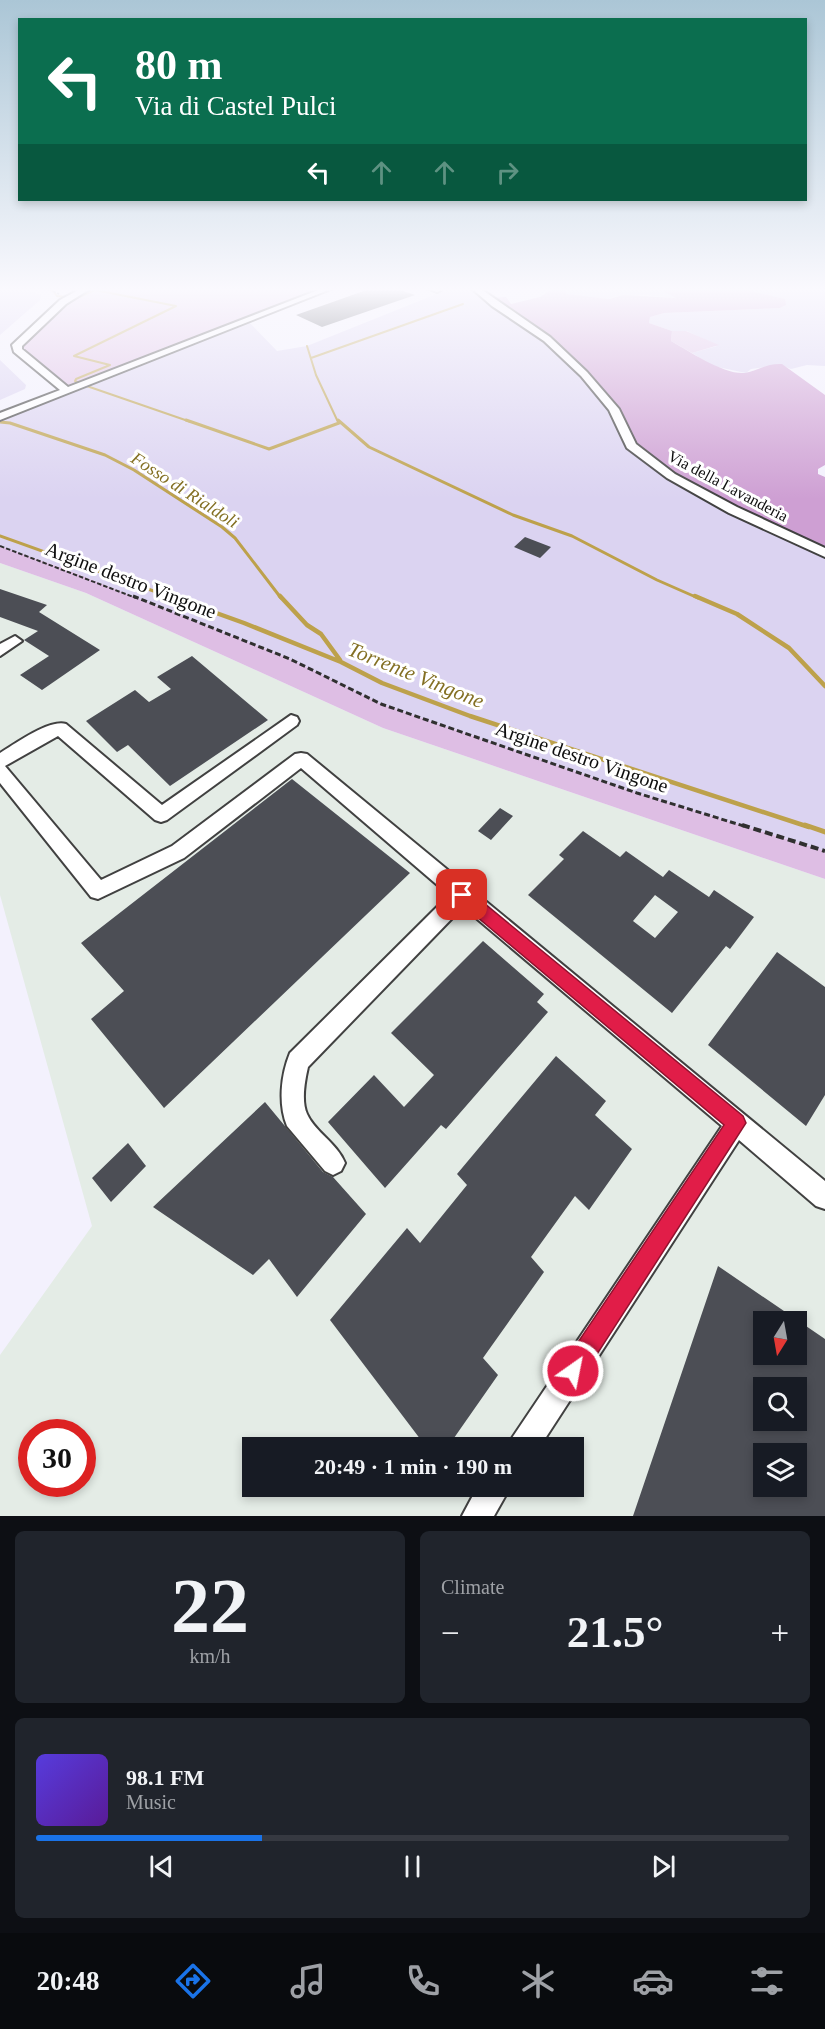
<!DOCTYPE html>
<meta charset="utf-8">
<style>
:root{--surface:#171b24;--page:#20242c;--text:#f1f3f6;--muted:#9ea1a6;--line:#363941;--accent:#1a73e8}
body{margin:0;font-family:"Times New Roman",serif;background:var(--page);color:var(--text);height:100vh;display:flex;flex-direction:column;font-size:22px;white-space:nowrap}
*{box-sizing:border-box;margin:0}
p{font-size:20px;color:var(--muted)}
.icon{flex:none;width:33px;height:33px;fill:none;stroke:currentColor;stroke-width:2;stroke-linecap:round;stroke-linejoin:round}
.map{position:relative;height:1516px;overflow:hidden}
.side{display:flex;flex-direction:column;gap:15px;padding:15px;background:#0d0f14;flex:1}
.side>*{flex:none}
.top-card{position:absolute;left:18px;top:18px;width:789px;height:183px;border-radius:0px;box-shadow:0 3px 9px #0003;background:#0b6e4f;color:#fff;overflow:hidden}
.needle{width:39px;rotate:191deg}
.fabs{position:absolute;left:753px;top:1311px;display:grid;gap:12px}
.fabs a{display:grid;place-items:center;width:54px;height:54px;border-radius:0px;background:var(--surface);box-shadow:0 3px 9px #0003;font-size:30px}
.speed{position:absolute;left:18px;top:1419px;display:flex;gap:12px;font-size:30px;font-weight:700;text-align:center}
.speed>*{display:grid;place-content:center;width:78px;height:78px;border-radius:50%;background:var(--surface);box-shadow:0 3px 9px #0003;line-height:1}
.speed .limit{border:9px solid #d22;background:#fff;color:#111}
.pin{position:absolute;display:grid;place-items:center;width:51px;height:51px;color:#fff;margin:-26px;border-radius:12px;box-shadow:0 3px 9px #0006}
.me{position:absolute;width:66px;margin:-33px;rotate:33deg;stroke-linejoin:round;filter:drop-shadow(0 0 4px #0008)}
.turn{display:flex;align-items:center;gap:21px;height:126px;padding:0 18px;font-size:27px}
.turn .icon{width:78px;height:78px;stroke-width:2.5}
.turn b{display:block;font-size:42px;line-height:51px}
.lanes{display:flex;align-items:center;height:57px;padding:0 18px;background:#0003;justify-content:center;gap:30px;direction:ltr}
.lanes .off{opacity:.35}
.big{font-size:45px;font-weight:700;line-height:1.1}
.side .card{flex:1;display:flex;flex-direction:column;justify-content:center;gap:9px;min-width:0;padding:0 21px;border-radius:9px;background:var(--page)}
.side .dial{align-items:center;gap:0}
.dial b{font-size:78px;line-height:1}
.song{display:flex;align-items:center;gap:18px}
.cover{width:72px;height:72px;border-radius:9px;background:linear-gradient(135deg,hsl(250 70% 55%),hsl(270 70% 35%))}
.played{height:6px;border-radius:3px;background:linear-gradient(90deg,var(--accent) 30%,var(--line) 30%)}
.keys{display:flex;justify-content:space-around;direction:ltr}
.heat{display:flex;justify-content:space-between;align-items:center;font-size:33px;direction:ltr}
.side .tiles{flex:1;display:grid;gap:15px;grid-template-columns:1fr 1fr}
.card:last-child{grid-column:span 2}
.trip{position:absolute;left:242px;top:1437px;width:342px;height:60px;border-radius:0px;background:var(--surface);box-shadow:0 3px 9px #0003;font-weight:700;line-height:60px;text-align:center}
.menu{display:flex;height:96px;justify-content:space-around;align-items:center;background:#090b0e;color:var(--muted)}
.menu .icon{width:42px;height:42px}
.menu .current{color:var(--accent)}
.menu b{font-size:27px;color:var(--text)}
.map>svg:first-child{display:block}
</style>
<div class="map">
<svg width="825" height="1516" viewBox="0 0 825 1516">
<rect width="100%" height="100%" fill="#f3f1fd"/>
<!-- industrial -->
<path fill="#e4ece6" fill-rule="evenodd" d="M0,563L86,593L383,728L825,879V1516H0V1355L92,1226L0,895ZM764,1322H796V1354H764ZM764,1388H796V1420H764ZM32,1432H82V1484H32ZM252,1448H573V1486H252ZM764,1454H796V1486H764Z"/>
<!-- farmland -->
<path fill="#dbd3f1" d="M0,287H21L41,295L40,300L0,335Z
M454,287H474L825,553V851L637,793L381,704L290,659L65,569L0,546V417L247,320L277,351L307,346Z
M555,287H655L678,298L645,295L615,296L609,299L566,294L563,290Z
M734,287H825V366L807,365L791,369L781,365L751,369L746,373L713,366L692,353L717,346L687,331H672L649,323L650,317L664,313L780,308L786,305L784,299Z
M0,360L26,385L25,389L0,400Z"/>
<!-- green -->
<path fill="#debee4" d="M88,287H332L66,390L17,345L63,303Z
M672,331H686L719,345L692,353L671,341Z
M0,546L65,569L290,659L381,704L637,793L825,851V879L383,728L86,593L0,563Z"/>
<!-- forest -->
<path fill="#ce9fd3" d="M555,287L563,290L567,294L609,299L623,295L676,298L655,287H734L785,299L786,305L780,308L664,313L650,317L649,323L672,331L671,341C689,351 724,375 745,373C758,371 766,363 782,364L825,395V465L818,469V474L825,477V553L671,476L631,446L614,409L547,339L488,298L506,297L511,304L540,297Z"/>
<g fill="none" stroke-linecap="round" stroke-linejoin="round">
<!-- stream-far3 -->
<path stroke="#bda14b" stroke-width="2" d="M43,287L53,291L57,296L77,298L95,290L176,306L74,356L110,365L76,379L75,381L79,383
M307,346L316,375L338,422
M311,358L463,304
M141,359L326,287
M81,384L191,422
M49,394L80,382"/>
<!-- stream-far2 -->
<path stroke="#bda14b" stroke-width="3" d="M186,420L269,449L339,423
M338,420L369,447L513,515L572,536L657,580L698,598
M0,422L10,423L105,455L134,470L222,527L235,538L281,598
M0,536L173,598"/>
<!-- stream-far1 -->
<path stroke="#bda14b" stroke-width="4.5" d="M169,596L244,623L341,662L382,683L470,716L809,827
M280,596L307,625L321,634L340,660
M695,596L737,614L789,648L825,686"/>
<!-- stream -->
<path stroke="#bda14b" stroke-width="5" d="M805,825L825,832"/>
</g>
<!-- building -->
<path fill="#4c4e55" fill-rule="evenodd" d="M375,287H391L415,295L322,327L296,315Z
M525,537L551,547L540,558L514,547Z
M0,589L47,605L39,612L100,650L42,690L20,675L49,656L24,640L38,631L0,617Z
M192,656L268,720L170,786L128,745L117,752L86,721L135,690L149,702L171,689L157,677Z
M292,779L410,873L164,1108L91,1019L124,991L81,943Z
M500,808L513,816L491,840L478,831Z
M583,831L620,857L626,851L663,877L669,870L709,897L714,890L754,917L730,949L726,946L672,1013L528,895L564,859L559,855ZM655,895L678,912L655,938L633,921Z
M483,941L544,994L537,1002L548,1012L446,1129L441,1125L385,1188L328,1122L374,1075L404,1107L434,1075L391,1033Z
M777,952L825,987V1095L806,1126L708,1045Z
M556,1056L606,1101L595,1115L632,1149L589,1210L575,1196L531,1257L544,1272L483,1358L498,1375L447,1448H427L330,1320L407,1228L420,1243L467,1185L457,1174Z
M265,1102L323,1172L333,1177L366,1214L297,1297L269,1259L253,1275L153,1207Z
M128,1143L146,1166L111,1202L92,1178Z
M718,1266L825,1339V1516H633ZM764,1322H796V1354H764ZM764,1388H796V1420H764ZM764,1454H796V1486H764Z"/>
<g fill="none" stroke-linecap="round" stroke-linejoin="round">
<defs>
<path id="minor" d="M84,287H93L66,304L22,346V349L68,387L326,287H336L0,420V413L60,390L14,352L12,345L60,300Z
M424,287H434L441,290L437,292Z
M470,287H478L550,337L587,372L619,409L636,444L675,474L737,507L825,548V557L729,513L667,478L627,448L609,410L581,376L544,341L492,306Z
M15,636L22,641L0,656V644Z
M291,715L297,717L299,721L297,725L167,820L161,822L155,820L58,736L5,766L101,880L172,846L295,754L301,753L307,754L825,1181V1209L816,1206L739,1140L539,1448H508L512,1438L722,1126L463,907L308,1067C305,1080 301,1101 307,1114C315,1132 337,1143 345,1163L341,1171L333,1175L325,1171L287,1126C278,1104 281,1075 290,1053L449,895L301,768L184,858L98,899L91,897L0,783V753C15,744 49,719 66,724L162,805Z
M478,1486H511L494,1516H462Z"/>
</defs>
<!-- minor casing -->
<use href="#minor" stroke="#414141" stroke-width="4"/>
<!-- path-far3 -->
<path stroke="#303030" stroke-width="1.5" stroke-dasharray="3 1.5" stroke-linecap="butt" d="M45,287L59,294"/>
<!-- path-far2 -->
<path stroke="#303030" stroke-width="2" stroke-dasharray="4.5 2" stroke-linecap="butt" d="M0,546L136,598"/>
<!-- path-far1 -->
<path stroke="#303030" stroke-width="3" stroke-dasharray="6 3" stroke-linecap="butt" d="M133,596L290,659L381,704L637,793L747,827"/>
<!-- path -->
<path stroke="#303030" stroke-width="4" stroke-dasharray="8 4" stroke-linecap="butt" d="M742,825L825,851"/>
<!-- minor -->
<use href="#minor" fill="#fff" fill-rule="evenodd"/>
</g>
<!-- sky -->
<linearGradient id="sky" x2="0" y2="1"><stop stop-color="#abc6d6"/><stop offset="0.58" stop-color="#faf9fe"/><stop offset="1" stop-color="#faf9fe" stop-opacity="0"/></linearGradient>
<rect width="825" height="499" fill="url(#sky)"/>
<!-- route -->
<path fill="#e11d48" stroke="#92132f" stroke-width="1.5" d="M462,888L468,890L743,1116L746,1123L581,1379L573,1383L564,1379L561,1371L564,1363L724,1125L457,900L454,895L457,890Z"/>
<g text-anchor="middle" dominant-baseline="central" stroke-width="6" stroke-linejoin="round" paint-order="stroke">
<!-- far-street labels -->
<g font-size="16" fill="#0e0e0e" stroke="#fff">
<text transform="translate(728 486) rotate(28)">Via della Lavanderia</text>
</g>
<!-- far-water labels -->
<g font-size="18" font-style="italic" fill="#847024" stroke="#fff">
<text transform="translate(185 490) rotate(33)">Fosso di Rialdoli</text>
</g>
<!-- street labels -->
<g font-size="20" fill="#0e0e0e" stroke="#fff">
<text transform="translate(131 580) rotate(21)">Argine destro Vingone</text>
<text transform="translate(582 757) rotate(19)">Argine destro Vingone</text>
</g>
<!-- water labels -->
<g font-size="21" font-style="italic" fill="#847024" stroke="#fff">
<text transform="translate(416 675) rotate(22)">Torrente Vingone</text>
</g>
</g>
</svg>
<div class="fabs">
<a><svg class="needle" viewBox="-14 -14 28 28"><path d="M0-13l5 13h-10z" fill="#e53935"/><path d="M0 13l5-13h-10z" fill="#9ea1a6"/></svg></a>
<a><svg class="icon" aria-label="search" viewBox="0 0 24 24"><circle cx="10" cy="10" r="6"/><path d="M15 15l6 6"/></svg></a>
<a><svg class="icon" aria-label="layers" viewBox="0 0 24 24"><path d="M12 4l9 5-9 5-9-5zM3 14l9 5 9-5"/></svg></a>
</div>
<div class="speed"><div class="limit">30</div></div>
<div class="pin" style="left:462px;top:895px;background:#d93025"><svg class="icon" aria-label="arrive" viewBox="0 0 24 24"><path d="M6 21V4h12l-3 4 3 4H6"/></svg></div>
<svg class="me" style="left:573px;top:1371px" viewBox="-20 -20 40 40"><circle r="17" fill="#e11d48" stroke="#fff" stroke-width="3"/><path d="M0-11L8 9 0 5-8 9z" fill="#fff"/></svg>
<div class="trip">20:49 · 1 min · 190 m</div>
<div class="top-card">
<div class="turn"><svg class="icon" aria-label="left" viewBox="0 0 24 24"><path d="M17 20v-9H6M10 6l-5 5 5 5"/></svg><div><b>80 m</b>Via di Castel Pulci</div></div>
<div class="lanes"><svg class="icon" aria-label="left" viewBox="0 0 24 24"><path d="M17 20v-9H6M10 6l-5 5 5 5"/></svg><svg class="icon off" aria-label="ahead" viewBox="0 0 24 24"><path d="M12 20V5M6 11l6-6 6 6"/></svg><svg class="icon off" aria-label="ahead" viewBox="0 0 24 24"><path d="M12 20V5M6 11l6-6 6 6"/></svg><svg class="icon off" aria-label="right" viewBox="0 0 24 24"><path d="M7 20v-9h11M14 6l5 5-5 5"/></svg></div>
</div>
</div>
<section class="side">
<div class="tiles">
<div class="card dial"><b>22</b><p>km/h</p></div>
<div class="card"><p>Climate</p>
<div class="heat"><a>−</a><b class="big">21.5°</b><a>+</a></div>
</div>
<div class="card">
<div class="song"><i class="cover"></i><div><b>98.1 FM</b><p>Music</p></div></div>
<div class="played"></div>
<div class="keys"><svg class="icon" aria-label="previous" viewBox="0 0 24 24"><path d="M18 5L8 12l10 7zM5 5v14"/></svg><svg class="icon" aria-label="pause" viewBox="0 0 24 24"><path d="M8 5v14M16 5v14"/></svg><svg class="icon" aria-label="next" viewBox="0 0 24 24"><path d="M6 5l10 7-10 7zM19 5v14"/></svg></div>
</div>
</div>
</section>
<nav class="menu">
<b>20:48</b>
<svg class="icon current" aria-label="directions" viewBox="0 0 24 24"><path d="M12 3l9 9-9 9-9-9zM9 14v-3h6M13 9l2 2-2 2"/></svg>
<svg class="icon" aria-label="music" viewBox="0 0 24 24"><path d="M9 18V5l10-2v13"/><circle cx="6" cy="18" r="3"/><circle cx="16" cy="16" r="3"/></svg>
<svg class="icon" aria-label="phone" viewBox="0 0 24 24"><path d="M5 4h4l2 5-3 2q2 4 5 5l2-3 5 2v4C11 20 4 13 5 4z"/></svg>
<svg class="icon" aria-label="climate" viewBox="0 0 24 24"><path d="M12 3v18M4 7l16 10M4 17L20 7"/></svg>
<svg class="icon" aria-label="car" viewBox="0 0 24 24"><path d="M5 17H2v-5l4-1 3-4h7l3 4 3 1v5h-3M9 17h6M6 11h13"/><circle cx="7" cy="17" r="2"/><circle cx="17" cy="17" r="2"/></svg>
<svg class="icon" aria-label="filters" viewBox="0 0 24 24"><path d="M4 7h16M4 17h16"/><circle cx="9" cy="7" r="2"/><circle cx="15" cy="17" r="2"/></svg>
</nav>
